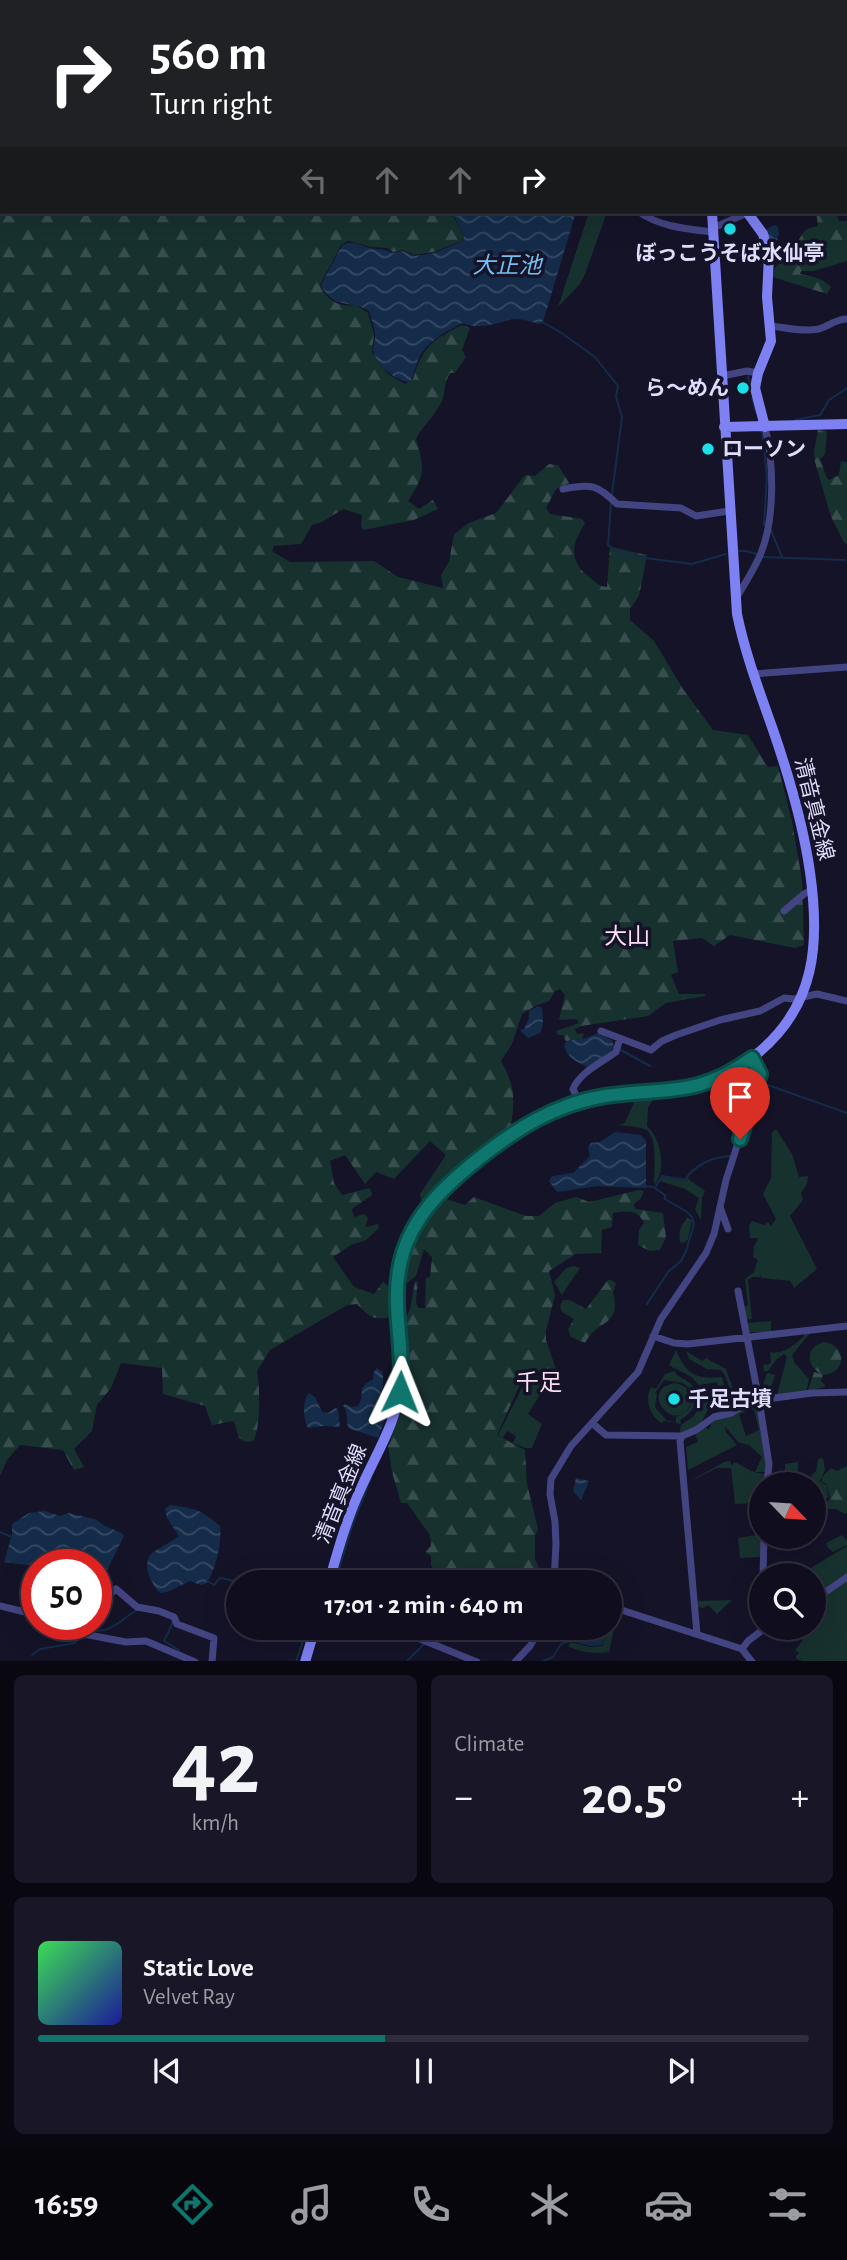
<!DOCTYPE html>
<meta charset="utf-8">
<style>
:root{--surface:#100e1e;--page:#191727;--text:#f1f3f6;--muted:#9c9ca4;--line:#302e3c;--accent:#0f766e}
body{margin:0;font-family:"Alegreya Sans","Noto Sans JP",sans-serif;background:var(--page);color:var(--text);height:100vh;display:flex;flex-direction:column;font-size:26px;white-space:nowrap}
*{box-sizing:border-box;margin:0}
p{font-size:23px;color:var(--muted)}
.icon{flex:none;width:38px;height:38px;fill:none;stroke:currentColor;stroke-width:2;stroke-linecap:round;stroke-linejoin:round}
.map{position:relative;height:1661px;overflow:hidden}
.sheet{display:flex;flex-direction:column;gap:14px;padding:14px;background:#090810;flex:1}
.sheet>*{flex:none}
.guide{position:absolute;left:0px;top:0px;width:847px;height:214px;box-shadow:0 7px 28px #0002,0 0 0 2px var(--line);background:#202124;color:#fff;overflow:hidden}
.needle{width:46px;rotate:115deg}
.fabs{position:absolute;left:749px;top:1472px;display:grid;gap:14px}
.fabs a{display:grid;place-items:center;width:77px;height:77px;border-radius:50%;background:var(--surface);box-shadow:0 7px 28px #0002,0 0 0 2px var(--line);font-size:35px}
.speed{position:absolute;left:21px;top:1549px;display:flex;gap:14px;font-size:35px;font-weight:700;text-align:center}
.speed>*{display:grid;place-content:center;width:91px;height:91px;border-radius:50%;background:var(--surface);box-shadow:0 7px 28px #0002,0 0 0 2px var(--line);line-height:1}
.speed .limit{border:10px solid #d22;background:#fff;color:#111}
.pin{position:absolute;display:grid;place-items:center;width:60px;height:60px;color:#fff;margin:-72px -30px;border-radius:50% 50% 50% 0;rotate:-45deg;box-shadow:0 0 7px #0007}
.pin .icon{rotate:45deg}
.me{position:absolute;width:77px;margin:-38px;rotate:2deg;stroke-linejoin:round;filter:drop-shadow(0 0 5px #0008)}
.turn{display:flex;align-items:center;gap:24px;height:147px;padding:0 35px;font-size:32px}
.turn .icon{width:91px;height:91px;stroke-width:2.5}
.turn b{display:block;font-size:49px;line-height:60px}
.lanes{display:flex;align-items:center;height:66px;padding:0 35px;background:#0003;justify-content:center;gap:35px;direction:ltr}
.lanes .off{opacity:.35}
.big{font-size:52px;font-weight:700;line-height:1.1}
.sheet .widget{flex:1;display:flex;flex-direction:column;justify-content:center;gap:10px;min-width:0;padding:0 24px;border-radius:10px;background:var(--page)}
.sheet .dial{align-items:center;gap:0}
.dial b{font-size:91px;line-height:1}
.song{display:flex;align-items:center;gap:21px}
.cover{width:84px;height:84px;border-radius:10px;background:linear-gradient(135deg,hsl(130 70% 55%),hsl(240 70% 35%))}
.played{height:7px;border-radius:4px;background:linear-gradient(90deg,var(--accent) 45%,var(--line) 45%)}
.keys{display:flex;justify-content:space-around;direction:ltr}
.heat{display:flex;justify-content:space-between;align-items:center;font-size:38px;direction:ltr}
.sheet .tiles{flex:1;display:grid;gap:14px;grid-template-columns:1fr 1fr}
.widget:last-child{grid-column:span 2}
.trip{position:absolute;left:226px;top:1570px;width:396px;height:70px;border-radius:35px;background:var(--surface);box-shadow:0 7px 28px #0002,0 0 0 2px var(--line);font-weight:700;line-height:70px;text-align:center}
.menu{display:flex;height:112px;justify-content:space-around;align-items:center;background:#06060c;color:var(--muted)}
.menu .icon{width:49px;height:49px}
.menu .selected{color:var(--accent)}
.menu b{font-size:32px;color:var(--text)}
.map>svg:first-child{display:block}
</style>
<div class="map">
<svg width="847" height="1662" viewBox="0 0 847 1662">
<defs>
<pattern id="forest-firs" width="22" height="20" patternUnits="userSpaceOnUse" patternTransform="scale(1.75)"><rect width="22" height="20" fill="#17312f"/><path d="M5 1l3.5 6h-7zM16 11l3.5 6h-7z" fill="#384e4e"/></pattern>
<pattern id="water-waves" width="16" height="10" patternUnits="userSpaceOnUse" patternTransform="scale(1.75)"><rect width="16" height="10" fill="#142c4a"/><path d="M0 5q4-4 8 0t8 0" fill="none" stroke="#364a65"/></pattern>
</defs>
<rect width="100%" height="100%" fill="#151328"/>
<!-- grass -->
<path fill="#17312f" fill-rule="evenodd" d="M589,212H606V215L585,274L580,284L558,307Z
M648,1097L654,1098L648,1108L647,1126C661,1139 666,1167 656,1183L654,1184C654,1172 658,1136 646,1130C639,1126 626,1126 618,1125L625,1123L634,1102Z
M776,1129L792,1154L799,1177L808,1176L807,1184L801,1193L803,1200L790,1216L817,1269L794,1288L790,1281L761,1278V1275L760,1277H752L748,1280L752,1319L746,1320L743,1307L748,1305L745,1279L754,1272L758,1260L753,1257L754,1246L758,1239L757,1238H750L749,1226L752,1221L764,1225L768,1222L771,1226L776,1219L763,1194L771,1178L772,1132Z
M662,1177L685,1181L687,1178L705,1191L702,1198L701,1220L695,1209L699,1198L685,1189L660,1181Z
M574,1266L580,1268L562,1295L554,1282L566,1268Z
M771,1321V1332H748L746,1323Z
M811,1332L792,1355L794,1362L809,1379L806,1392L777,1395L787,1357L784,1354L776,1360L768,1371H764L763,1365L770,1364L771,1362L770,1352C783,1355 794,1345 804,1336V1333Z
M676,1350C686,1374 696,1380 722,1377L725,1390V1404L708,1410L701,1423L728,1407C730,1394 730,1380 721,1370L707,1369L689,1359L686,1351L702,1361L706,1358L726,1369L733,1389L735,1401L742,1400V1403L696,1428L679,1434L681,1425L694,1416L701,1403L719,1399L717,1382L699,1385L690,1376L676,1369L677,1366L675,1369L669,1365Z
M675,1371L676,1374C681,1378 688,1380 692,1385C703,1398 693,1413 680,1420L681,1424L664,1421L662,1423C650,1417 644,1399 651,1387L656,1389L665,1374ZM664,1380L683,1383C698,1394 694,1411 676,1417V1423L666,1420L655,1407L657,1394L655,1393Z
M767,1373L775,1375L768,1397L762,1398L761,1390Z
M533,1375L550,1379L528,1414L542,1424L532,1448H525L513,1443L516,1436L507,1431L503,1438L498,1435L527,1378Z
M675,1383C687,1385 696,1395 689,1407C673,1434 638,1389 675,1383ZM673,1390L679,1391L683,1397V1403L675,1408C669,1407 665,1402 667,1395Z
M756,1403L767,1472H755L762,1457L749,1445L738,1442L725,1426L726,1432L737,1445L688,1470L686,1447L698,1442L695,1433L707,1425L706,1428L709,1429L713,1421ZM754,1409L759,1430L746,1436L739,1414Z
M823,1458L825,1470L820,1481L827,1486L828,1498L814,1502V1484H811V1476L816,1471L818,1459Z
M730,1461L732,1466L734,1462C746,1467 753,1474 766,1474L765,1484H761V1557L740,1558L738,1538L756,1535L754,1503L735,1504L731,1468H717L687,1483L724,1462Z
M798,1462L799,1484H789V1477L785,1476V1464Z
M847,1546V1575L814,1598V1575H799Z
M847,1579V1661H802L795,1658L799,1653L795,1650L803,1640L802,1635L796,1628H814V1603Z
M732,1600L717,1614L708,1605L703,1608L698,1607V1601Z
M609,1608L618,1611L609,1652C595,1654 581,1653 568,1646L571,1642L590,1647L602,1646L607,1628H609Z"/>
<!-- forest -->
<path fill="url(#forest-firs)" d="M0,0H69L70,2H2V212H451L464,235L462,241L433,252L414,255L403,250L393,252L387,248L371,247L348,241L341,245L320,285C326,300 340,308 356,305L368,313L374,334L372,351L374,356L388,374L405,384L413,379C423,346 432,340 462,325L470,328L462,350L466,357L455,373H450C443,385 446,391 442,401C435,416 423,425 416,439C425,469 425,475 408,501L419,509L433,500L438,509L414,520L363,530L361,526L362,515L343,509L322,522L312,525L301,544L274,546L272,551L290,562L374,561L398,577L443,588L441,575L449,562L454,534L469,523L496,513L525,475L535,476L549,464L558,465L569,483L556,489L546,508L550,514L582,519L585,523C572,544 568,559 588,576C595,582 598,586 607,587L610,547L647,555L639,596L630,609V620L654,641L683,689L713,730L748,735L768,767L778,766L792,821L802,880L804,945L795,948L730,935L714,946L702,938L673,941L678,972L671,975L679,994H705V996L666,1003L648,1016L581,1026L575,1029L577,1034L583,1033L584,1035L582,1039L566,1041L563,1035H558L556,1031L579,1023L576,1019L559,1020L565,995L560,989L555,991L549,1001L537,1005L522,1014L512,1044L501,1061C515,1086 515,1098 511,1126L473,1155L425,1200H421L420,1194L446,1155L430,1141L394,1179L376,1172L365,1184L345,1155L330,1161L334,1183L342,1195L370,1188L372,1195L352,1209L354,1217L364,1214L368,1218L365,1227L378,1224L379,1228L366,1240L351,1245L333,1257L354,1287L374,1294L383,1282L388,1286L390,1317C372,1321 369,1316 357,1304L347,1305L270,1350L257,1371C260,1385 261,1430 253,1441L246,1442L239,1438L234,1421L212,1425L205,1406L163,1394L162,1368L121,1363L111,1388L97,1405L92,1431L74,1449L84,1467L74,1470L63,1450L20,1445L7,1460L0,1476Z
M209,0H322L319,2H207Z
M455,0H640L638,2H452Z
M816,212H839L837,216L839,221H847V261L814,271H801L800,274C811,276 823,278 831,287L827,294L773,277L775,268L795,247L802,234L807,229L818,226Z
M818,430L826,431L827,433L825,454L820,459L827,478L829,480L839,475L841,461L847,462V543L845,544L831,517L815,462L814,452Z
M639,1190L644,1191L641,1198L634,1204L635,1209L663,1213L666,1237L660,1250L650,1251L638,1245L639,1230L644,1223C637,1209 627,1211 613,1213L612,1227L602,1230L601,1253L576,1254L549,1271L555,1295L546,1331V1340L556,1369L551,1375L526,1371L497,1435L525,1450L527,1484L538,1529L535,1536V1559L541,1573L539,1582H477L475,1579L469,1582H447L431,1566V1556L425,1552L431,1546L430,1535L407,1503H401L392,1472L388,1446L402,1410L406,1390L405,1320L410,1309L415,1282L418,1281L416,1302L418,1308H425L426,1278L430,1277L432,1257L424,1249L416,1276L406,1284V1305L403,1315C400,1273 408,1222 446,1199L465,1205L474,1197L526,1216H539L555,1203L576,1197L589,1202Z
M688,1218L692,1220L688,1239L684,1243L680,1242C678,1233 681,1224 688,1218Z
M608,1280H611L616,1283L613,1292C622,1327 597,1319 585,1343L571,1337L568,1329L574,1319L562,1312L560,1306L563,1300H570L586,1309Z
M824,1342C847,1345 847,1373 823,1375L821,1381L825,1385L824,1387L808,1391L814,1372L821,1374C805,1365 806,1347 824,1342Z
M847,1466V1513L845,1514L836,1509H828L826,1503L830,1499L827,1485L822,1481V1477L831,1468L837,1471Z
M842,1535L847,1541V1545L833,1552L828,1548L826,1543Z
M481,1628H496L499,1634L497,1640L491,1642L482,1638Z"/>
<!-- water -->
<path fill="url(#water-waves)" d="M452,212H576L543,322L539,324C531,322 520,318 512,319C495,324 480,330 462,323C444,333 427,341 418,360C415,368 414,375 410,382C396,382 375,364 373,350C373,345 376,339 375,333C374,326 371,318 369,311C351,299 334,311 321,285L342,245C353,240 359,245 370,248C379,250 384,248 392,253L403,251L414,256L434,253L463,241L464,235Z
M774,225L778,227L779,234L774,250L772,249L765,230Z
M538,1006L542,1008C543,1015 544,1027 540,1033L528,1038L520,1030L524,1029L529,1018V1011Z
M598,1033L612,1040L614,1047L609,1054L587,1067C577,1062 566,1057 564,1045L567,1041L586,1038Z
M615,1132L641,1135L646,1141V1188L598,1186L557,1192L549,1181L552,1176L573,1173L590,1156L588,1148L591,1143L600,1142Z
M377,1368L382,1372L383,1375V1404L385,1407L389,1409L378,1438L348,1428L346,1410L343,1406L345,1404L351,1407L358,1406C367,1392 354,1390 373,1379L374,1372Z
M309,1393L315,1397L322,1412L328,1413L335,1408L338,1409L340,1427L324,1426L308,1428C303,1419 302,1400 309,1393Z
M576,1478L589,1481L581,1500L573,1491Z
M170,1505C194,1508 202,1510 220,1526C222,1544 216,1567 207,1583L201,1585L190,1581L167,1592L160,1593C152,1585 142,1567 150,1555C153,1551 173,1541 179,1536L167,1518L165,1509Z
M45,1511L60,1516L68,1513L95,1519L105,1526L122,1533L124,1536L96,1592V1564L26,1565L4,1562L12,1534V1524L29,1513Z
M579,1628H606L602,1645L590,1646L572,1641Z"/>
<g fill="none" stroke-linecap="round" stroke-linejoin="round">
<!-- stream -->
<path stroke="#142c4a" stroke-width="2" d="M542,322L560,332L595,357L618,386L616,397L622,417L612,494
M748,373L750,389
M752,398L756,412
M795,420L820,415L829,400L847,388
M762,432L767,476L764,525
M611,503L608,545L622,555L692,564L726,554
M770,528L782,557
M739,551H746L757,554
M762,557L845,560
M619,1049L650,1066
M762,1083L847,1113
M645,1186L653,1187L665,1195V1199L687,1212L692,1217L694,1224L686,1251L681,1261L668,1272L647,1304
M656,1186L662,1176L685,1180C694,1165 713,1157 730,1156
M0,1532L12,1537
M207,1581L214,1585L220,1578L239,1582
M335,1582L352,1526L371,1478
M173,1622L164,1641L179,1650
M82,1628C109,1637 117,1622 137,1610
M423,1628L429,1639
M32,1655L40,1649L75,1643L78,1637
M296,1662L307,1628
M361,1662H374
M406,1662L424,1644
M541,1662L553,1657L561,1644L573,1640"/>
<!-- street -->
<path stroke="#434482" stroke-width="7" d="M393,0V2
M706,0L707,2
M651,2L655,0
M845,171H847
M639,212C660,227 688,229 713,232
M713,228L747,213
M771,326C786,328 804,332 819,329C829,326 836,319 847,319
M722,376L747,371L758,373
M563,489C592,483 597,485 617,504L681,508L696,516L729,511
M737,597C745,583 755,568 761,553C775,518 774,463 765,427
M753,674L847,667
M784,911L804,894L811,890
M601,1031L651,1050L662,1041L676,1035L720,1020L760,1011L784,998L794,999L817,994L847,1001
M579,1102L573,1089C580,1072 601,1063 616,1052L620,1038
M720,1207L728,1229
M738,1291L759,1400L769,1464L767,1484
M653,1336L674,1343L688,1344L847,1326
M592,1423L606,1435L682,1436L696,1430L714,1417L731,1413L745,1405L759,1400L812,1393L847,1392
M682,1436L680,1441L697,1634
M763,1575L764,1536
M554,1582L556,1544L555,1522L550,1494L551,1479L571,1446L638,1372L661,1319L706,1253L714,1234L726,1180L758,1081L760,1074L752,1058
M814,1600L847,1577
M0,1606L37,1615
M96,1606L116,1589L137,1607L159,1611L174,1617L177,1624L214,1638L212,1662
M609,1606L742,1649
M65,1624L84,1634L115,1640L126,1642L146,1641L195,1662
M393,1628L477,1662
M313,1636L378,1628
M515,1662L530,1646L540,1628
M752,1662L742,1649L748,1641L765,1628"/>
<!-- secondary -->
<path stroke="#7e81f2" stroke-width="10" d="M721,2L722,0
M747,212L763,234L769,255L767,297L771,341L758,373L755,388L765,427
M724,427L847,424
M329,1582C338,1550 347,1518 361,1488C376,1454 397,1422 401,1384C404,1361 399,1338 397,1316C393,1276 403,1236 428,1205C458,1168 524,1119 569,1105C587,1099 605,1096 624,1094C644,1092 666,1093 686,1089C713,1083 737,1070 758,1053C816,1005 820,943 810,872C803,823 788,773 772,727C759,690 745,653 737,614L712,212
M305,1662L315,1628"/>
</g>
<g fill="none" stroke-linecap="round" stroke-linejoin="round">
<defs>
<path id="route" d="M400,1392C405,1351 392,1311 399,1270C407,1221 441,1189 477,1160C516,1129 555,1104 605,1096C666,1087 697,1098 752,1058L760,1074L740,1139"/>
</defs>
<!-- route casing -->
<use href="#route" stroke="#0a4d48" stroke-width="18"/>
<!-- route -->
<use href="#route" stroke="#0f766e" stroke-width="12"/>
</g>
<!-- markers -->
<g fill="#1cdfe8" stroke="#151328" stroke-width="2.5">
<circle cx="730" cy="229" r="7"/>
<circle cx="743" cy="388" r="7"/>
<circle cx="708" cy="449" r="7"/>
<circle cx="674" cy="1399" r="7"/>
</g>
<g text-anchor="middle" dominant-baseline="central" stroke-width="7" stroke-linejoin="round" paint-order="stroke">
<!-- poi labels -->
<g font-size="21" font-weight="bold" fill="#dfddfc" stroke="#151328" text-anchor="start">
<text x="730" y="253" text-anchor="middle">ぼっこうそば水仙亭</text>
<text x="729" y="388" text-anchor="end">ら～めん</text>
<text x="722" y="449">ローソン</text>
<text x="688" y="1399">千足古墳</text>
</g>
<!-- street labels -->
<g font-size="21" fill="#dfddfc" stroke="#151328">
<text transform="translate(814 809) rotate(76)">清音真金線</text>
<text transform="translate(341 1494) rotate(-68)">清音真金線</text>
</g>
<!-- water labels -->
<g font-size="23" font-style="italic" fill="#75bff1" stroke="#151328">
<text x="507" y="266">大正池</text>
</g>
<!-- neighbourhood labels -->
<g font-size="23" fill="#fcdff3" stroke="#151328">
<text x="627" y="937">大山</text>
<text x="539" y="1383">千足</text>
</g>
</g>
</svg>
<div class="fabs">
<a><svg class="needle" viewBox="-14 -14 28 28"><path d="M0-13l5 13h-10z" fill="#e53935"/><path d="M0 13l5-13h-10z" fill="#9c9ca4"/></svg></a>
<a><svg class="icon" aria-label="search" viewBox="0 0 24 24"><circle cx="10" cy="10" r="6"/><path d="M15 15l6 6"/></svg></a>
</div>
<div class="speed"><div class="limit">50</div></div>
<div class="pin" style="left:740px;top:1139px;background:#d93025"><svg class="icon" aria-label="arrive" viewBox="0 0 24 24"><path d="M6 21V4h12l-3 4 3 4H6"/></svg></div>
<svg class="me" style="left:400px;top:1392px" viewBox="-20 -20 40 40"><path d="M0-17L14 15 0 8-14 15z" fill="#0f766e" stroke="#fff" stroke-width="4"/></svg>
<div class="trip">17:01 · 2 min · 640 m</div>
<div class="guide">
<div class="turn"><svg class="icon" aria-label="right" viewBox="0 0 24 24"><path d="M7 20v-9h11M14 6l5 5-5 5"/></svg><div><b>560 m</b>Turn right</div></div>
<div class="lanes"><svg class="icon off" aria-label="left" viewBox="0 0 24 24"><path d="M17 20v-9H6M10 6l-5 5 5 5"/></svg><svg class="icon off" aria-label="ahead" viewBox="0 0 24 24"><path d="M12 20V5M6 11l6-6 6 6"/></svg><svg class="icon off" aria-label="ahead" viewBox="0 0 24 24"><path d="M12 20V5M6 11l6-6 6 6"/></svg><svg class="icon" aria-label="right" viewBox="0 0 24 24"><path d="M7 20v-9h11M14 6l5 5-5 5"/></svg></div>
</div>
</div>
<section class="sheet">
<div class="tiles">
<div class="widget dial"><b>42</b><p>km/h</p></div>
<div class="widget"><p>Climate</p>
<div class="heat"><a>−</a><b class="big">20.5°</b><a>+</a></div>
</div>
<div class="widget">
<div class="song"><i class="cover"></i><div><b>Static Love</b><p>Velvet Ray</p></div></div>
<div class="played"></div>
<div class="keys"><svg class="icon" aria-label="previous" viewBox="0 0 24 24"><path d="M18 5L8 12l10 7zM5 5v14"/></svg><svg class="icon" aria-label="pause" viewBox="0 0 24 24"><path d="M8 5v14M16 5v14"/></svg><svg class="icon" aria-label="next" viewBox="0 0 24 24"><path d="M6 5l10 7-10 7zM19 5v14"/></svg></div>
</div>
</div>
</section>
<nav class="menu">
<b>16:59</b>
<svg class="icon selected" aria-label="directions" viewBox="0 0 24 24"><path d="M12 3l9 9-9 9-9-9zM9 14v-3h6M13 9l2 2-2 2"/></svg>
<svg class="icon" aria-label="music" viewBox="0 0 24 24"><path d="M9 18V5l10-2v13"/><circle cx="6" cy="18" r="3"/><circle cx="16" cy="16" r="3"/></svg>
<svg class="icon" aria-label="phone" viewBox="0 0 24 24"><path d="M5 4h4l2 5-3 2q2 4 5 5l2-3 5 2v4C11 20 4 13 5 4z"/></svg>
<svg class="icon" aria-label="climate" viewBox="0 0 24 24"><path d="M12 3v18M4 7l16 10M4 17L20 7"/></svg>
<svg class="icon" aria-label="car" viewBox="0 0 24 24"><path d="M5 17H2v-5l4-1 3-4h7l3 4 3 1v5h-3M9 17h6M6 11h13"/><circle cx="7" cy="17" r="2"/><circle cx="17" cy="17" r="2"/></svg>
<svg class="icon" aria-label="filters" viewBox="0 0 24 24"><path d="M4 7h16M4 17h16"/><circle cx="9" cy="7" r="2"/><circle cx="15" cy="17" r="2"/></svg>
</nav>
